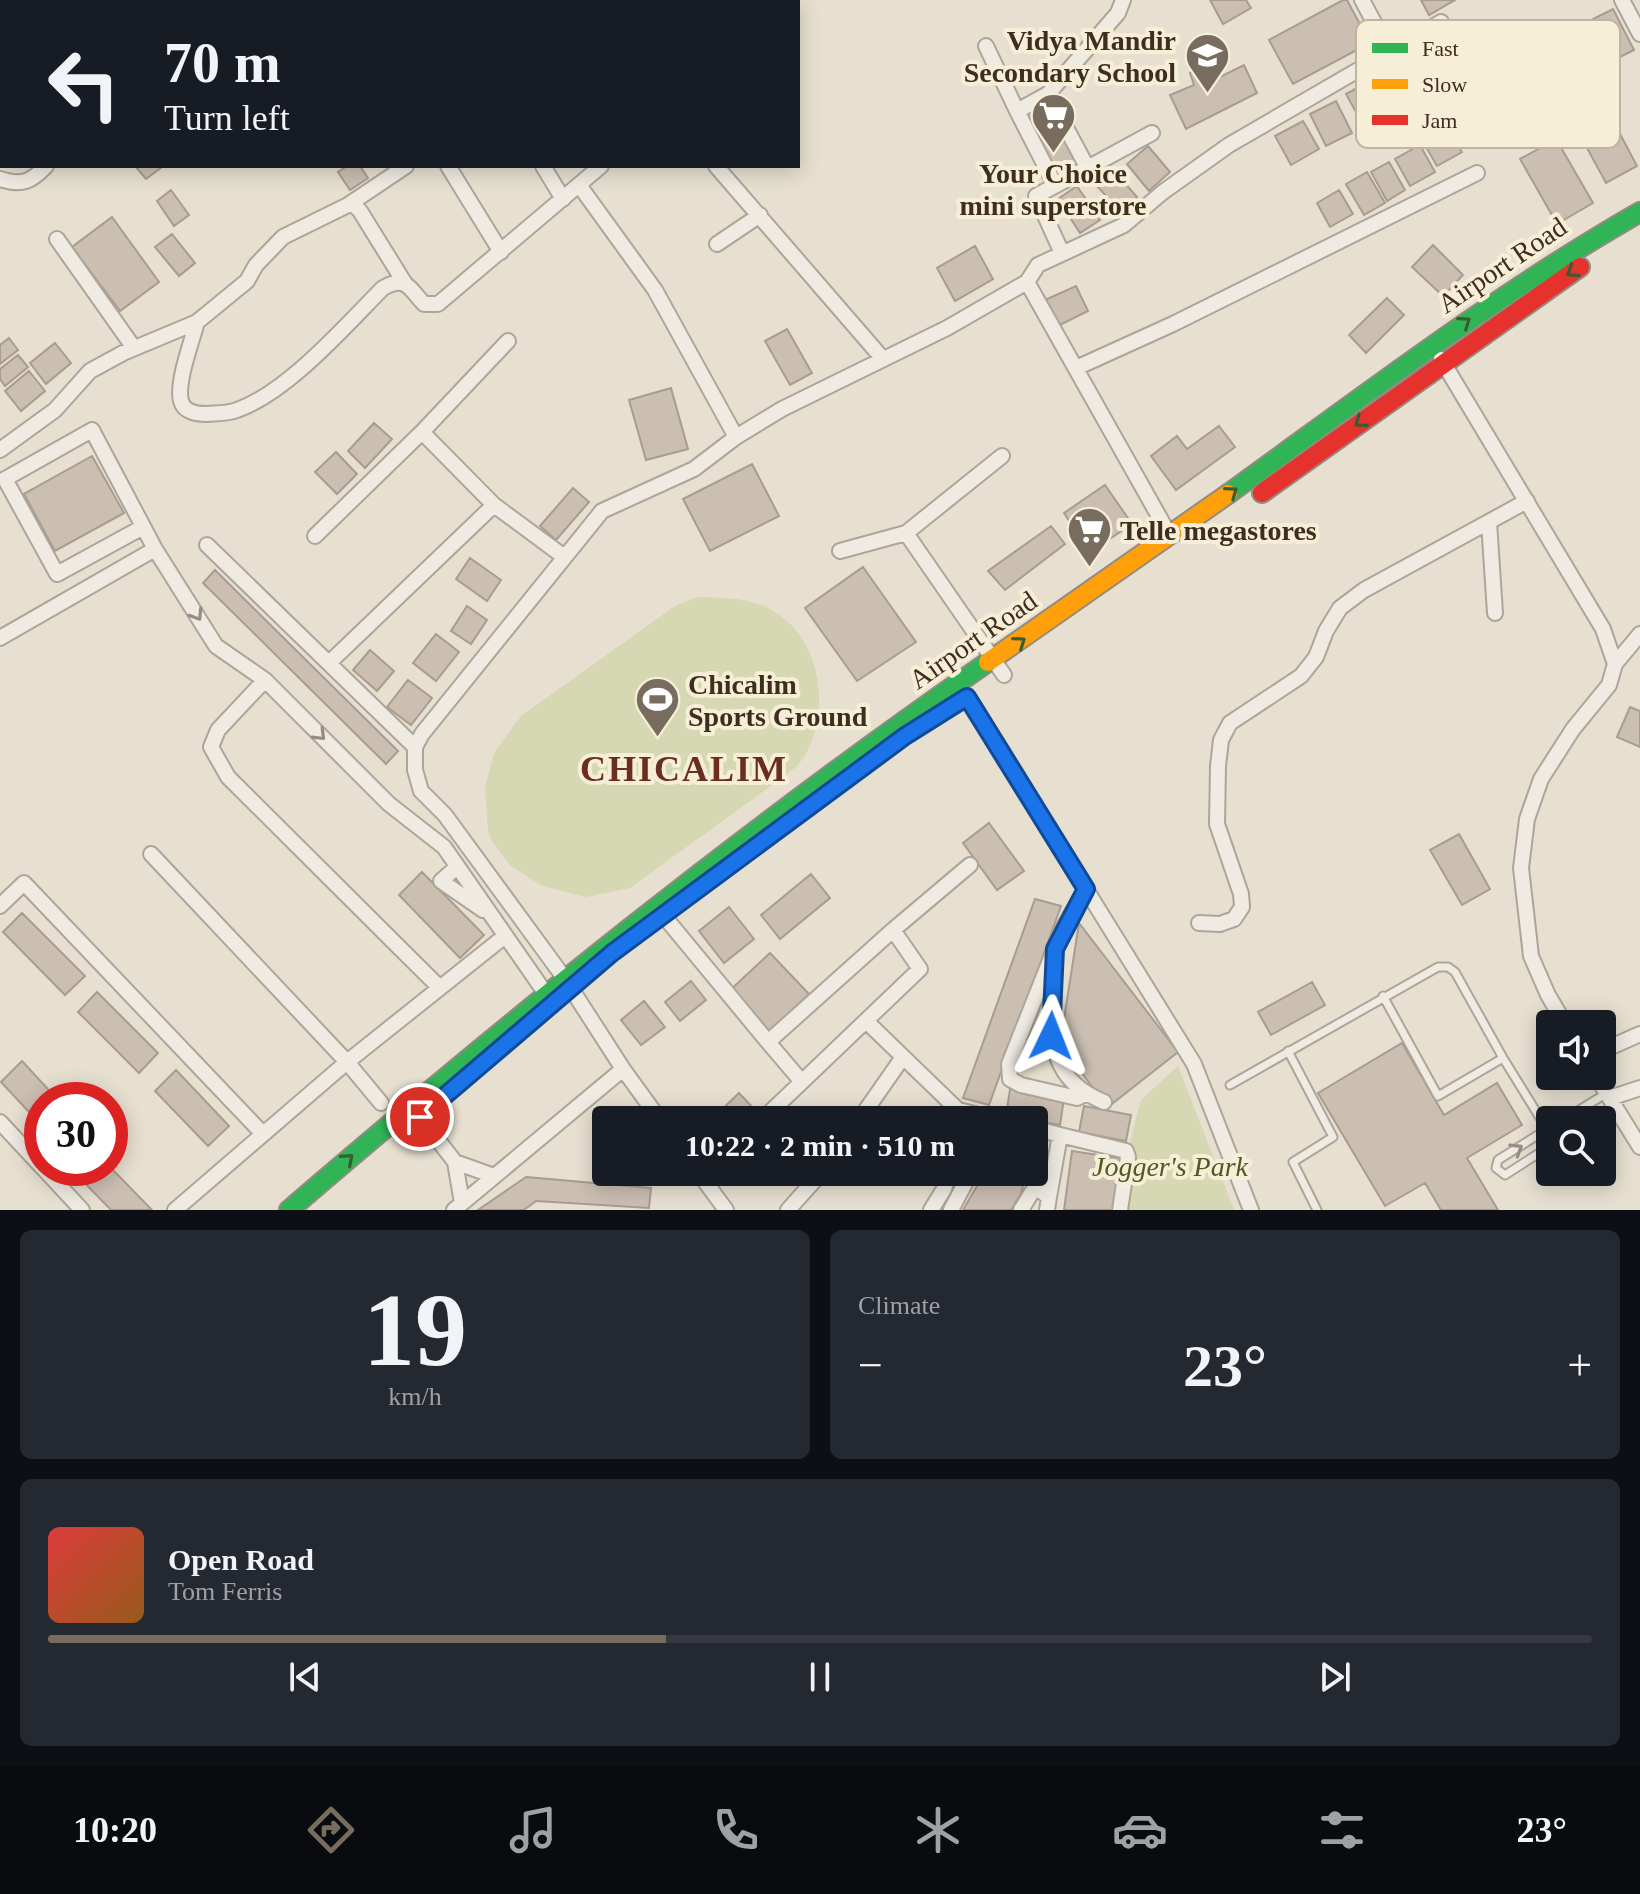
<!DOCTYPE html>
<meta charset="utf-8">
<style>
:root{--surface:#171b24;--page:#242831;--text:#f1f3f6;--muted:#9ea1a6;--line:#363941;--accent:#786c5e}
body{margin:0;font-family:Georgia,serif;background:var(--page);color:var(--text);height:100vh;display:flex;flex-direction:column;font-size:30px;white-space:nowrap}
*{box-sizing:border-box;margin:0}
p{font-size:26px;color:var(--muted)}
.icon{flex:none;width:44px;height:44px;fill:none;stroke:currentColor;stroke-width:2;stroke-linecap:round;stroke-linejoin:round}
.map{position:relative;height:1210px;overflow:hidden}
.panel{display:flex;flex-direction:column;gap:20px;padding:20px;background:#0d0f14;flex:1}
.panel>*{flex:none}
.top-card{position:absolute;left:0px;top:0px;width:800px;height:168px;box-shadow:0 4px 20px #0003;background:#171b24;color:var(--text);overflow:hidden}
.fabs{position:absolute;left:1536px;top:1010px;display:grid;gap:16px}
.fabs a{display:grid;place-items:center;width:80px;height:80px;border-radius:8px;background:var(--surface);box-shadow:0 4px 20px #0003;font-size:40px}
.speed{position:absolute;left:24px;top:1082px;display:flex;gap:16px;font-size:40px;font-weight:700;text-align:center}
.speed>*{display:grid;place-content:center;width:104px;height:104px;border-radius:50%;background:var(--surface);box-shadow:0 4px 20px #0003;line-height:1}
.speed .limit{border:12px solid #d22;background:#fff;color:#111}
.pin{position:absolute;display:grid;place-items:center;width:68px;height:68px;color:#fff;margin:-34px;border:4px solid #fff;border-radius:50%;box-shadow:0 2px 8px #0007}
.me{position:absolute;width:88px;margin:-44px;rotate:2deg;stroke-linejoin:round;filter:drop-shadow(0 0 6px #0008)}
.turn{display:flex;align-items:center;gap:28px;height:168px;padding:0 32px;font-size:36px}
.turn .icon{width:104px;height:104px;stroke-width:2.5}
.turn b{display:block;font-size:56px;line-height:68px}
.big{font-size:60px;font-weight:700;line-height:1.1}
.panel .widget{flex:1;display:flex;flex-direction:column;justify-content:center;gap:12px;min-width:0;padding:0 28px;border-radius:12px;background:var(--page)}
.panel .dial{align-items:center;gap:0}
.dial b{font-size:104px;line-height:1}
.song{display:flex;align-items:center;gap:24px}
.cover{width:96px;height:96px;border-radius:12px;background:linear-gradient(135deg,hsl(0 70% 55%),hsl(30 70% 35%))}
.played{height:8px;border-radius:4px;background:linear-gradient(90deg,var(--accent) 40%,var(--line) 40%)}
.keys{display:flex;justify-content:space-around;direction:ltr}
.heat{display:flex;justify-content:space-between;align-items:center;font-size:44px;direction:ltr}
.panel .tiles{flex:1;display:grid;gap:20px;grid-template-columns:1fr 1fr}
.widget:last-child{grid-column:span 2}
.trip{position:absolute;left:592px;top:1106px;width:456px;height:80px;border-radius:8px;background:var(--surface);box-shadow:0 4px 20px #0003;font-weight:700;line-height:80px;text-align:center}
.tabs{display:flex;height:128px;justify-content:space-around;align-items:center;background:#090b0e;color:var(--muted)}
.tabs .icon{width:56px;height:56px}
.tabs .selected{color:var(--accent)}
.tabs b{font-size:36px;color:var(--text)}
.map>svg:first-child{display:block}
</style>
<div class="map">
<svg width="1640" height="1210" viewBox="0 0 1640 1210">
<rect width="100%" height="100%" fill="#e7e0d1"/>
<!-- green -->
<path fill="#d6d7b3" d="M697,597C722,598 748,597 770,609C822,637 832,710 804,757C800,764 792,770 786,775L630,888L586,897L542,886L510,865L493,843L488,832L485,787L494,753L521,716L675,606Z
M1178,1066L1234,1210H1112L1141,1100Z"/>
<!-- building -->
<path fill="#cbbfb2" stroke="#a89c90" stroke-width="2" d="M1210,0H1246L1251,8L1223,24Z
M1343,0H1347L1370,43L1293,84L1269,40Z
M1421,0H1455L1429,15Z
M1613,9L1634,50L1588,73L1567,32Z
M1211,61L1220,77L1244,65L1257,93L1186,129L1170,95L1194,85L1190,73Z
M1366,83L1387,120L1367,132L1346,94Z
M1336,101L1352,133L1326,146L1310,114Z
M1047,104L1079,165L1056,176L1025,113Z
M1436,106L1462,152L1437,166L1411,121Z
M1303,121L1319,149L1291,165L1275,136Z
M1618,130L1637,166L1606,183L1587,148Z
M1556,139L1593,203L1557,224L1520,159Z
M1420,145L1435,172L1410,186L1395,159Z
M1148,146L1170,172L1149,191L1127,164Z
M1389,162L1405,190L1387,201L1371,172Z
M135,166H162V167L146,179Z
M347,166H360L368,178L350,190L338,172Z
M1114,171L1137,197L1121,212L1097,186Z
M1367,172L1385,203L1364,215L1346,184Z
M1077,186L1100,220L1080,233L1058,199Z
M171,190L189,215L174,226L157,201Z
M1339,190L1353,214L1330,227L1317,203Z
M112,217L159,282L120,311L72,247Z
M172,234L195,263L179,276L155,247Z
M1433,245L1463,275L1443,296L1412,267Z
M975,246L993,279L955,301L937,268Z
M1076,286L1088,311L1058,326L1045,300Z
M1387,298L1404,315L1366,353L1349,335Z
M787,329L812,373L790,385L765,341Z
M9,338L18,350L0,364V345Z
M55,343L71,363L46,384L30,363Z
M18,355L28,367L5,386L0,379V369Z
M29,371L45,391L21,411L5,391Z
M671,388L688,449L646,460L629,400Z
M374,423L392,439L365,468L348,451Z
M1219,426L1235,447L1176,490L1151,456L1177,436L1187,449Z
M336,452L357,474L337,494L315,472Z
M92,456L124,513L55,551L24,494Z
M752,464L779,516L710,551L683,499Z
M1105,485L1132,524L1090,552L1064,513Z
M573,488L589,502L556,540L540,526Z
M1051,526L1065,544L1005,590L988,571Z
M470,558L501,580L487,601L456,579Z
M863,567L916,642L857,681L805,608Z
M215,570L398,751L386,764L203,583Z
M467,606L487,620L471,644L451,631Z
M436,634L459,652L436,681L413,663Z
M370,650L394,671L377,691L353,670Z
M408,680L432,698L411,725L387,707Z
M1630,707L1640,711V747L1617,737Z
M989,823L1024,871L997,890L963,843Z
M1459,834L1490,889L1462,905L1430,850Z
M422,872L484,935L460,958L399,895Z
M811,874L830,898L780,939L761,915Z
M1035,899L1061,906L989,1105L963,1098Z
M729,907L754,939L724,963L699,931Z
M22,913L85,976L65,995L3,932Z
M1079,923L1178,1052L1108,1107L1060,1045Z
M770,953L809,994L766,1035L727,993Z
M691,981L706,1000L680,1021L665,1002Z
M1312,982L1325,1005L1271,1035L1258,1012Z
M97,992L158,1053L139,1073L78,1012Z
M644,1001L665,1027L641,1045L621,1020Z
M1402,1043L1444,1115L1497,1083L1522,1125L1467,1158L1498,1210H1441L1425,1183L1385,1206L1318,1093Z
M22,1061L58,1100H42V1126L1,1082Z
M176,1070L229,1126L208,1146L155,1091Z
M1010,1089L1064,1098L1060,1125L1006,1116Z
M739,1093L755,1110L744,1120H711Z
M1084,1106L1131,1115L1126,1141L1079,1132Z
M1072,1151L1125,1159L1117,1210H1064Z
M110,1167L152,1210H111L72,1170L74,1168Z
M985,1172H1026L1021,1194L1011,1210H963Z
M526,1177L651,1188L649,1208L536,1201L524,1210H478Z"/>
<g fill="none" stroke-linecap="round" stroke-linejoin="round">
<defs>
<path id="lane" d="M1383,996L1438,1096L1503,1058
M1288,1051L1333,1137L1293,1162L1317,1210
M1230,1085L1438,967H1448L1455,972L1503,1058L1550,1134
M1563,1120L1607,1093
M1593,1120L1616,1106
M1549,1128L1498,1160L1496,1168L1505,1175L1550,1146"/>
<path id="street" d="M529,0V2
M1362,0L1390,52
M1622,0L1640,34
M28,2L29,0
M986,46L1017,111
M0,69L2,64
M1048,94L1118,13L1123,0
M448,166L501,252
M543,166L563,199
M716,166L883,359
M0,179C22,186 31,182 46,166
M579,185L655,290L736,437
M1055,185L1017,111L1048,94L1087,167
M348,205L406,166
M57,239L134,348
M717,244L760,215
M1062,253L1036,196L1152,133
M197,322C192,341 176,383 181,401C184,412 197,414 206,414C216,413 227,414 237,410C288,392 345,326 383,288C406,275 409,288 424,304H438L601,166
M1441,359L1603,629L1615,664L1609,685L1573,729L1541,779L1527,819L1521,868L1531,956L1548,995L1565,1024
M1076,368L1173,324L1477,173
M422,432L508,341
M0,450L55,410L90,371L123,353L197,322L247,281L256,265L283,237L348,205H354L360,211L404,282
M1489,522L1495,613
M143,527L57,574L5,479L92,430L155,549L216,646L265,680L389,804L444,847L546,994
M906,533L1004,675
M315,536L422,432L494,505L563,556
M1170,536L1027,282L1038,265L1124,225L1163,192L1229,145L1441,22
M207,545L415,747
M840,551L906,533L1002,456
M0,638L155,549
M329,663L494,505
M1615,664L1640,634
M265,680L218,730L211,747L228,777L440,988
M967,697L1194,1064L1251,1210
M151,854L347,1062L381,1103
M457,867L441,881L483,910
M1086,889C1077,906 1058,932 1055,950C1052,964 1054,980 1053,994C1051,1044 1051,1080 1104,1102
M0,906L24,883L263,1134
M663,915L768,1042
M1199,923L1220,924L1234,919L1242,907L1241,894L1217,824L1218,766L1221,740L1230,723L1301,676L1316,657L1326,631L1340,608L1364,590L1527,501
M1051,958L1009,1064L1010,1079L1021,1085L1077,1098L1085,1094
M866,1021L958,1110L1000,1120
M1602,1051L1640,1034
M1596,1076L1640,1147
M802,1082L768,1042L893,930
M1610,1098L1640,1088
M420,1117L455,1162L462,1203
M660,1120L623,1069L565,979L445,815L421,791L415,770V747L422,734L602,511L694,469L736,437L782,409L947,328L1027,282
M762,1120L920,969L893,930L970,865
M859,1120L903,1057
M0,1122L42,1167
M1034,1128L1060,1135L1049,1197
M1060,1135L1126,1151L1128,1157L1120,1210
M455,1162L494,1176
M43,1168L82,1210
M698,1172L726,1210
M175,1210L347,1062L505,936
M454,1210L623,1069
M788,1210L822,1172
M931,1210L944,1189L949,1172
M951,1210L971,1172
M1021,1210L1032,1192L1038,1189L1049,1197L1047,1210"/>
<path id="fast" d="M1228,494C1364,396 1495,295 1640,212
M289,1210C514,1017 744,831 988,662"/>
<path id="slow" d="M988,662L1228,494"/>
<path id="jam" d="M1262,493L1580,267"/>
</defs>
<!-- lane casing -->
<use href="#lane" stroke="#ada599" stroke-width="11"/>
<!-- street casing -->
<use href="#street" stroke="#ada599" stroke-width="18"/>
<!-- fast casing -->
<use href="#fast" stroke="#928b80" stroke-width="22"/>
<!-- slow casing -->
<use href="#slow" stroke="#928b80" stroke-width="22"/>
<!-- jam casing -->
<use href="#jam" stroke="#928b80" stroke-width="22"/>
<!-- lane -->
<use href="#lane" stroke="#efebe3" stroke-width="7"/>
<!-- street -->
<use href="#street" stroke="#efebe3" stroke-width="14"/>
<!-- fast -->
<use href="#fast" stroke="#30b455" stroke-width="18"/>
<!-- slow -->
<use href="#slow" stroke="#ff9f0a" stroke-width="18"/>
<!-- jam -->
<use href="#jam" stroke="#e5322d" stroke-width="18"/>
</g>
<!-- one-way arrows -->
<defs><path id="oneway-chevron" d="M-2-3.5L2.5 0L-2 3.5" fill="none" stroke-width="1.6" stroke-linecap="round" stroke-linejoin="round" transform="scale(2)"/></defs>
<g stroke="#385d33">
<use href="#oneway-chevron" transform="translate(1572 272) rotate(147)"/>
<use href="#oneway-chevron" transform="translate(1465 322) rotate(-35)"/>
<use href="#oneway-chevron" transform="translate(1360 422) rotate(144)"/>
<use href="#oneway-chevron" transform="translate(1232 492) rotate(-36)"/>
<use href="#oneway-chevron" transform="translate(1020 642) rotate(-35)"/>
<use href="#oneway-chevron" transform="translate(348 1159) rotate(-41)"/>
</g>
<g stroke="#968c82">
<use href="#oneway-chevron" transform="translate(197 615) rotate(58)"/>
<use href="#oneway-chevron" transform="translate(320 735) rotate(45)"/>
<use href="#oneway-chevron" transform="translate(1517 1149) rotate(-32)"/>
</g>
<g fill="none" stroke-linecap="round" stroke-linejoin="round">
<defs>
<path id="route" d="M420,1117L612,953L905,736L967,697L1086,889L1055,949L1051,1036"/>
</defs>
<!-- route casing -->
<use href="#route" stroke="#114b97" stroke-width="20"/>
<!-- route -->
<use href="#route" stroke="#1a73e8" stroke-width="14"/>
</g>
<!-- icons -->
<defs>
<symbol id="school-pin" viewBox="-11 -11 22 30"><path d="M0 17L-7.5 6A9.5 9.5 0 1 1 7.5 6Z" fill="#786c5e" stroke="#f7eed8"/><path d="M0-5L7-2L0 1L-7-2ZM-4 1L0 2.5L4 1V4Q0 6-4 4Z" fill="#fff"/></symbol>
<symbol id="supermarket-pin" viewBox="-11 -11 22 30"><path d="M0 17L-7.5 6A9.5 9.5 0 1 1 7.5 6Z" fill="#786c5e" stroke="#f7eed8"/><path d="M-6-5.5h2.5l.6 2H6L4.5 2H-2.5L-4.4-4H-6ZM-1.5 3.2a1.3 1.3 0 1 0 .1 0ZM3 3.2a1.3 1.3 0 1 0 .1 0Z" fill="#fff"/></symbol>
<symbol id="stadium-pin" viewBox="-11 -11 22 30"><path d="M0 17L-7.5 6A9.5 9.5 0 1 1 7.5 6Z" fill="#786c5e" stroke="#f7eed8"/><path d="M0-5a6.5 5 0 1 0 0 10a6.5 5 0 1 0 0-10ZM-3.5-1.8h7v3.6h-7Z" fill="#fff"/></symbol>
</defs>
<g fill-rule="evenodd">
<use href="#school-pin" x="1182" y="30" width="51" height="69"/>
<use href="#supermarket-pin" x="1028" y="90" width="51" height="69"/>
<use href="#supermarket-pin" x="1064" y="504" width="51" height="69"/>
<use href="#stadium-pin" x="632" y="674" width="51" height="69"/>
</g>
<g text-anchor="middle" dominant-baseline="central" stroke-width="8" stroke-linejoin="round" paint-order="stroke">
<!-- poi labels -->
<g font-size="28" font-weight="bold" fill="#3d2e20" stroke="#f7eed8" text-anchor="start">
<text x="1176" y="40" text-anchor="end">Vidya Mandir<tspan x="1176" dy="32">Secondary School</tspan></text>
<text x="1053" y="173" text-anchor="middle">Your Choice<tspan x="1053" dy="32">mini superstore</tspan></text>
<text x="1120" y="530">Telle megastores</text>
<text x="688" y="684">Chicalim<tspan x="688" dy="32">Sports Ground</tspan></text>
</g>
<!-- street labels -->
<g font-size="28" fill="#3d2e20" stroke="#f7eed8">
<text transform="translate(1502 265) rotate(-34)">Airport Road</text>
<text transform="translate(973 640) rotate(-35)">Airport Road</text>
</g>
<!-- park labels -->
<g font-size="28" font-style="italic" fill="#4d5a26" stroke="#f7eed8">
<text x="1170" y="1166">Jogger's Park</text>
</g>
<!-- district labels -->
<g font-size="36" font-weight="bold" letter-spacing="2" fill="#6b2e1e" stroke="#f7eed8">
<text x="684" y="769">CHICALIM</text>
</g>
</g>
<!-- legend -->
<rect x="1356" y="20" width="264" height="128" rx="12" fill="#f7eed8" stroke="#bfb4a1" stroke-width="2"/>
<rect x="1372" y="43" width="36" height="10" fill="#30b455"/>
<rect x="1372" y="79" width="36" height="10" fill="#ff9f0a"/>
<rect x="1372" y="115" width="36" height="10" fill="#e5322d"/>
<g font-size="22" fill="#3d2e20">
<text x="1422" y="56">Fast</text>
<text x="1422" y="92">Slow</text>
<text x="1422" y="128">Jam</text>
</g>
</svg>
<div class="fabs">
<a><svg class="icon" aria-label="sound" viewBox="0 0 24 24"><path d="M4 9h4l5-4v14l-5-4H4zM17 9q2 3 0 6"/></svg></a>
<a><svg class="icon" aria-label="search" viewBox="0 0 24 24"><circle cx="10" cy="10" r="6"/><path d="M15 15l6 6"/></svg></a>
</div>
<div class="speed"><div class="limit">30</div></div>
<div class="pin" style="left:420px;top:1117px;background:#d93025"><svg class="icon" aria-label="arrive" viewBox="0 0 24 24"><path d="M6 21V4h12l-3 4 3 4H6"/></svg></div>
<svg class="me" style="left:1051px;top:1036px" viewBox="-20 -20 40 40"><path d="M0-17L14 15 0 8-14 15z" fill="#1a73e8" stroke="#fff" stroke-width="4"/></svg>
<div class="trip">10:22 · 2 min · 510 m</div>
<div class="top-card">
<div class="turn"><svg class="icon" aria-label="left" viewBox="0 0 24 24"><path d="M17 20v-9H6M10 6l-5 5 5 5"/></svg><div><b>70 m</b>Turn left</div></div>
</div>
</div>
<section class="panel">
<div class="tiles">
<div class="widget dial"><b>19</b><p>km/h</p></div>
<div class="widget"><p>Climate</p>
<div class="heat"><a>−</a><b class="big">23°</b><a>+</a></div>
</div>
<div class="widget">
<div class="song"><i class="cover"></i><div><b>Open Road</b><p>Tom Ferris</p></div></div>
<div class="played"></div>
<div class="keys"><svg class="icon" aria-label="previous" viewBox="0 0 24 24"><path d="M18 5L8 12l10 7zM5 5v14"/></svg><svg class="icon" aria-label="pause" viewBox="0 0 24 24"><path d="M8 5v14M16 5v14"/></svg><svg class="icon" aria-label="next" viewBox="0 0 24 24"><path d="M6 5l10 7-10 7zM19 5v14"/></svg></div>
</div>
</div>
</section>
<nav class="tabs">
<b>10:20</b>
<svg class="icon selected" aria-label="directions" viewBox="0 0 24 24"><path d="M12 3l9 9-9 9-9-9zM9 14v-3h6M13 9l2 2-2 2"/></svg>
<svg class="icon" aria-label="music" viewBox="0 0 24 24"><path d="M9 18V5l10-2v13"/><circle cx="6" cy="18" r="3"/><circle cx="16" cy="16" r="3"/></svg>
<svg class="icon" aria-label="phone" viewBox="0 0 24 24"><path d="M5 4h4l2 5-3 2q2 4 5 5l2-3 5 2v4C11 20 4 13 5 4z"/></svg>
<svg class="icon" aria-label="climate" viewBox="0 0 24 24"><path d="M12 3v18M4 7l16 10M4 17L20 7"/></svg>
<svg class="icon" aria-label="car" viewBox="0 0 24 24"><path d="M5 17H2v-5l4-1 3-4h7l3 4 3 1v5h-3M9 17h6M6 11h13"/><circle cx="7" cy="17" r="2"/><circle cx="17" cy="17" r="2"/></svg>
<svg class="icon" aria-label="filters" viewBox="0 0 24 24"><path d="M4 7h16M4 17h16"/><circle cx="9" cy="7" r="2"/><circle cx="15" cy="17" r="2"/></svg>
<b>23°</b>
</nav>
